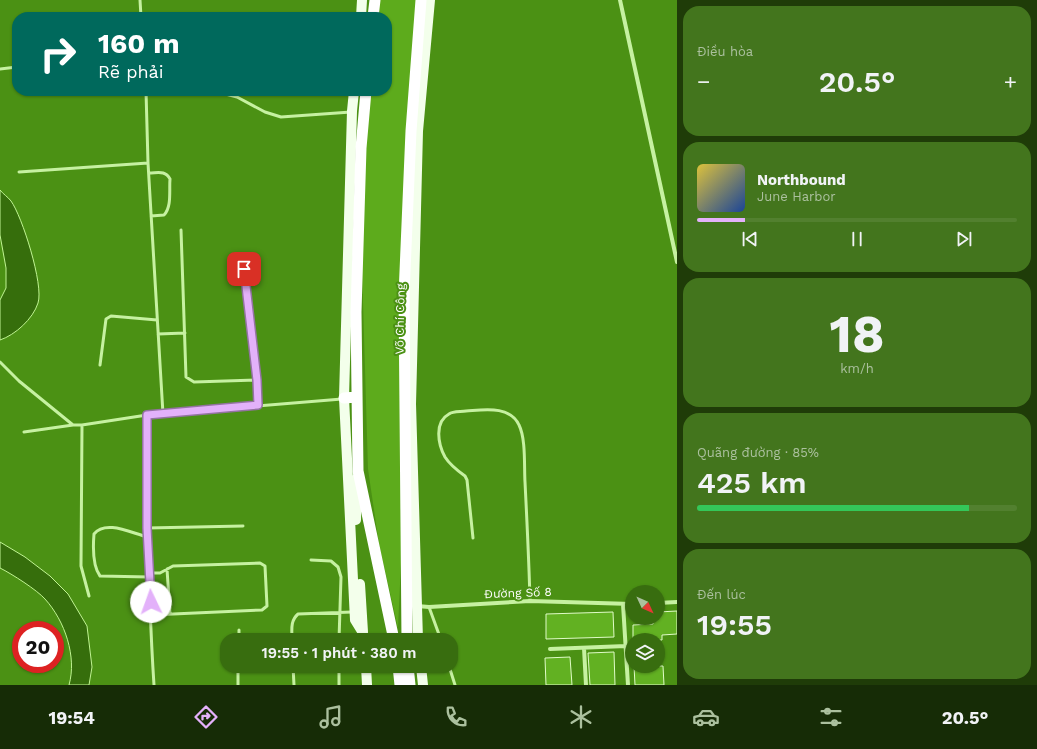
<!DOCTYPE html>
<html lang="vi">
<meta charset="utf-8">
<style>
:root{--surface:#386d0f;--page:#43751d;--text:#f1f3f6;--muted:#abc09e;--line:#52802f;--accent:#e3b1fa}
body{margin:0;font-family:"Work Sans",sans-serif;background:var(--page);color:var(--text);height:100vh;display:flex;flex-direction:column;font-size:15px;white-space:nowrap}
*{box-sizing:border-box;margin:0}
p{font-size:13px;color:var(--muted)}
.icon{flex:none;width:22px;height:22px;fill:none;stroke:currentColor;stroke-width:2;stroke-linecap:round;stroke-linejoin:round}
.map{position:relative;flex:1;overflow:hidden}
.details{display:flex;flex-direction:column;gap:6px;padding:6px;background:#1f3c08;width:360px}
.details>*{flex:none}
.top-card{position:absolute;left:12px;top:12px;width:380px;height:84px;border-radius:16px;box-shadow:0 1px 3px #0004;background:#00695c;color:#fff;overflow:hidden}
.needle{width:26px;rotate:134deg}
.tools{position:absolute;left:625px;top:585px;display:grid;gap:8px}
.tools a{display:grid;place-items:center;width:40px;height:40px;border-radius:50%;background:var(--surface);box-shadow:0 1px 3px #0004;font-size:20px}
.speed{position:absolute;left:12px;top:621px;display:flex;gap:8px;font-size:20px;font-weight:700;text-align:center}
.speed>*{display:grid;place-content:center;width:52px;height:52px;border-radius:50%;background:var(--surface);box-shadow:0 1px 3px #0004;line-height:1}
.speed .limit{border:6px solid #d22;background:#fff;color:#111}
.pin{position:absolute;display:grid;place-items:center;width:34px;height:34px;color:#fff;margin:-17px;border-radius:8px;box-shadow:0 2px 6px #0006}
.me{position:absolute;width:44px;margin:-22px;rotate:357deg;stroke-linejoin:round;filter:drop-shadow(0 0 3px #0008)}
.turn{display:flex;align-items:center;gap:14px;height:84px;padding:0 20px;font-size:18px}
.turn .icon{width:52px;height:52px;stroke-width:2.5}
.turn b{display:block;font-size:28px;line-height:34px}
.big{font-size:30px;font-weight:600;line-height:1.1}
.details .widget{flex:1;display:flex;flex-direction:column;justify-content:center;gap:6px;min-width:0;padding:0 14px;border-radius:16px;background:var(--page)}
.details .dial{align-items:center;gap:0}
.dial b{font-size:52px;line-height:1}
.song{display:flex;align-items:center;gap:12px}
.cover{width:48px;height:48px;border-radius:6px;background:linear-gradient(135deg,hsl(50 70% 55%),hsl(220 70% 35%))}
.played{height:4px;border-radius:2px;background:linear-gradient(90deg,var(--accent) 15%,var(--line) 15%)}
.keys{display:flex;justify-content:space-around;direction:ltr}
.heat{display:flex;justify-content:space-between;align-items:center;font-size:22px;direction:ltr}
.charge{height:6px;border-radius:3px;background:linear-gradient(90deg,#34c759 85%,var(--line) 0)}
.trip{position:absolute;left:220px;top:633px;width:238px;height:40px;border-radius:16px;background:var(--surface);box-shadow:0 1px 3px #0004;font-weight:600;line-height:40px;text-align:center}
.tab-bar{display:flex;height:64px;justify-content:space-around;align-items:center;background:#162c06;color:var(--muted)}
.tab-bar .icon{width:28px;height:28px}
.tab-bar .on{color:var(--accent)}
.tab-bar b{font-size:18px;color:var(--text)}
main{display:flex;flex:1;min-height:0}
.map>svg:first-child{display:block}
</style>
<main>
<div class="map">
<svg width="677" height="685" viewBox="0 0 677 685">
<rect width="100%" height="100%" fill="#4b9114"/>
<!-- green -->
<path fill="#5dab1c" d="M378,0H417L406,129L403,519L398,628L379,544L368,469L361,235L369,91H387V17H376Z"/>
<!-- water -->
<path fill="#366e0c" stroke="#c0f493" d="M0,190C3,194 8,197 11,201C22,216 44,285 38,303C33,319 15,335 0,340V300L6,288V268L0,235Z
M0,542L25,557L50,576L68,594L87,626L92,667L89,685H69C77,657 65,621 45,599C37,590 12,574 0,568Z"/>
<!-- building -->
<path fill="#62b122" stroke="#e0fcc8" d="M677,611V634L662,635V640H633V625L653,624V618H658V612Z
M613,612L614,637L546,639V614Z
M614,652L615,685H590L588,653Z
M570,657L572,685H546L545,658Z
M634,666H663L664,685H635Z"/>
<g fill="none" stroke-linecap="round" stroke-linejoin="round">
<!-- lane -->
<path stroke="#c6f1a1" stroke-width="3" d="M140,0L141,17
M0,69L17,67
M146,91L148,163L163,414
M214,91L237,97L265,112L281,117L351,112
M19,172L148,163
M149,173C158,173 165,170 170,179C169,190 172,207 164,215L151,216
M181,230L186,377L194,382L257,380
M244,269L257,380L258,405
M158,334L185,333
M0,362L19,381L73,425H82L147,415L342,399
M100,365L106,319L111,316L157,320
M147,415C147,505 148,595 154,685
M82,425L81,566L89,596
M24,432L73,425
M147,528L243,526
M148,537C133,534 106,519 94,534C93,546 92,565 100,576L149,577
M473,538L467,480L465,476C458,471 450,465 445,457C438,444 434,422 449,414C453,411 461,412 466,411C483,410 510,405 519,425C526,439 524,466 525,482C527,522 529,561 530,601
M311,560L331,561L338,567L341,577L339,640
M167,569L170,614
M149,573H160L173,566L260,563L265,566L267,606L262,610L151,615
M429,607L441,640
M239,640V630
M292,640C292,630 290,621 298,614L352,612
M293,666L294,685
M339,666V685
M449,666L455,685
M238,685V666"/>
<!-- street -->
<path stroke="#c6f1a1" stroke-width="4" d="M620,0L677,262
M658,603L677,602
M623,604L628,685
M417,606L429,607L530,601L632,604
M584,648L586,685
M550,649L626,646"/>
<!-- primary -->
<path stroke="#f3ffeb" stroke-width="10" d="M361,17L362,0
M354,91L352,111L344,398L355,620L363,633
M356,520L357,478
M360,584L363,632
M418,640L411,404L418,131L430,0
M366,666L367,685
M421,666L423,685"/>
<!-- highway -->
<path stroke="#fff" stroke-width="11" d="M373,17L375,0
M366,91L361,148L356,312L358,471L394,640
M344,398L357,397
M407,640L404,295L411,131L421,0
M398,666L400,685
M408,666L410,685"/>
</g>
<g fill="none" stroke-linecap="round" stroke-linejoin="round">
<defs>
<path id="route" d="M151,602L147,528V415L258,405L257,380L244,269"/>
</defs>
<!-- route casing -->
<use href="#route" stroke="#9473a2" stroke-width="10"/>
<!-- route -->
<use href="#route" stroke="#e3b1fa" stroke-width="7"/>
</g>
<g text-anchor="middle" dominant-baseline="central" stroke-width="4" stroke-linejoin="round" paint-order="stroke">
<!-- street labels -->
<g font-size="12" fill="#fff" stroke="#4b9114">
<text transform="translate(400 319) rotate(-89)">Võ Chí Công</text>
<text transform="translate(518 593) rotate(-2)">Đường Số 8</text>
</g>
</g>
</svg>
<div class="tools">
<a><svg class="needle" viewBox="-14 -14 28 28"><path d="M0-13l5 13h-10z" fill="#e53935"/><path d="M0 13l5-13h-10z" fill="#abc09e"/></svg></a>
<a><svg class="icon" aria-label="layers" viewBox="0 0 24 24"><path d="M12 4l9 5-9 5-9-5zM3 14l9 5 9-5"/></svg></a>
</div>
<div class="speed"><div class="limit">20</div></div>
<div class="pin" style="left:244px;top:269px;background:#d93025"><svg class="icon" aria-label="arrive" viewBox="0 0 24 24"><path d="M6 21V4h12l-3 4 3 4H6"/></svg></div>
<svg class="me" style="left:151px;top:602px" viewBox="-20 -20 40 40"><circle r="19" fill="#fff"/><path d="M0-13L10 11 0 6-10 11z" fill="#e3b1fa"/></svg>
<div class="trip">19:55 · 1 phút · 380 m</div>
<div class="top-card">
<div class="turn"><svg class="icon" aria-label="right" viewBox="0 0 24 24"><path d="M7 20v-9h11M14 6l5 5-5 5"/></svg><div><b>160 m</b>Rẽ phải</div></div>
</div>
</div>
<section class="details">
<div class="widget"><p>Điều hòa</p>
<div class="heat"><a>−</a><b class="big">20.5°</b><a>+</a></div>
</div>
<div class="widget">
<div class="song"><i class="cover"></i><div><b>Northbound</b><p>June Harbor</p></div></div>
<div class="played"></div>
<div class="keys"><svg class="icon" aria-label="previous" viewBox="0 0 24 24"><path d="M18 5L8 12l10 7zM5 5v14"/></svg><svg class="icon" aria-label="pause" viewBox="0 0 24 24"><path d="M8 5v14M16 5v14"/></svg><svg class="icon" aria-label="next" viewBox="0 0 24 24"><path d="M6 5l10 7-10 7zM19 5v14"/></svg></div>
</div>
<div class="widget dial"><b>18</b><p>km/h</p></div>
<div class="widget"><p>Quãng đường · 85%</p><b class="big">425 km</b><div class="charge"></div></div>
<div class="widget"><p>Đến lúc</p><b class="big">19:55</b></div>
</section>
</main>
<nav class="tab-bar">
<b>19:54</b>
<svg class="icon on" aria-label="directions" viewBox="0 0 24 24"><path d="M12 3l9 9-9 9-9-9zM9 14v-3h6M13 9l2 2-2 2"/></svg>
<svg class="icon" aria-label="music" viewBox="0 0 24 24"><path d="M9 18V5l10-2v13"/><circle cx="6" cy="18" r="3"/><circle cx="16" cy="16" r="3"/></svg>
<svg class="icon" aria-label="phone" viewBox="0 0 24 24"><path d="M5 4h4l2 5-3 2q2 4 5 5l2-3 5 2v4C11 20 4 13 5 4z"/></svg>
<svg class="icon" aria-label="climate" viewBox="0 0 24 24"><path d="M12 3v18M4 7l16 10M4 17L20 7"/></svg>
<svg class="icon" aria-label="car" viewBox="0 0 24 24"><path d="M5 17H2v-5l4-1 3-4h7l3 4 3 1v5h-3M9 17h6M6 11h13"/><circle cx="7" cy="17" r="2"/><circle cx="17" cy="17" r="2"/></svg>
<svg class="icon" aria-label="filters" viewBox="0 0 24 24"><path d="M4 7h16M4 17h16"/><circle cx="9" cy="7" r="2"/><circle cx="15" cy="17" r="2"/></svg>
<b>20.5°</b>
</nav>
